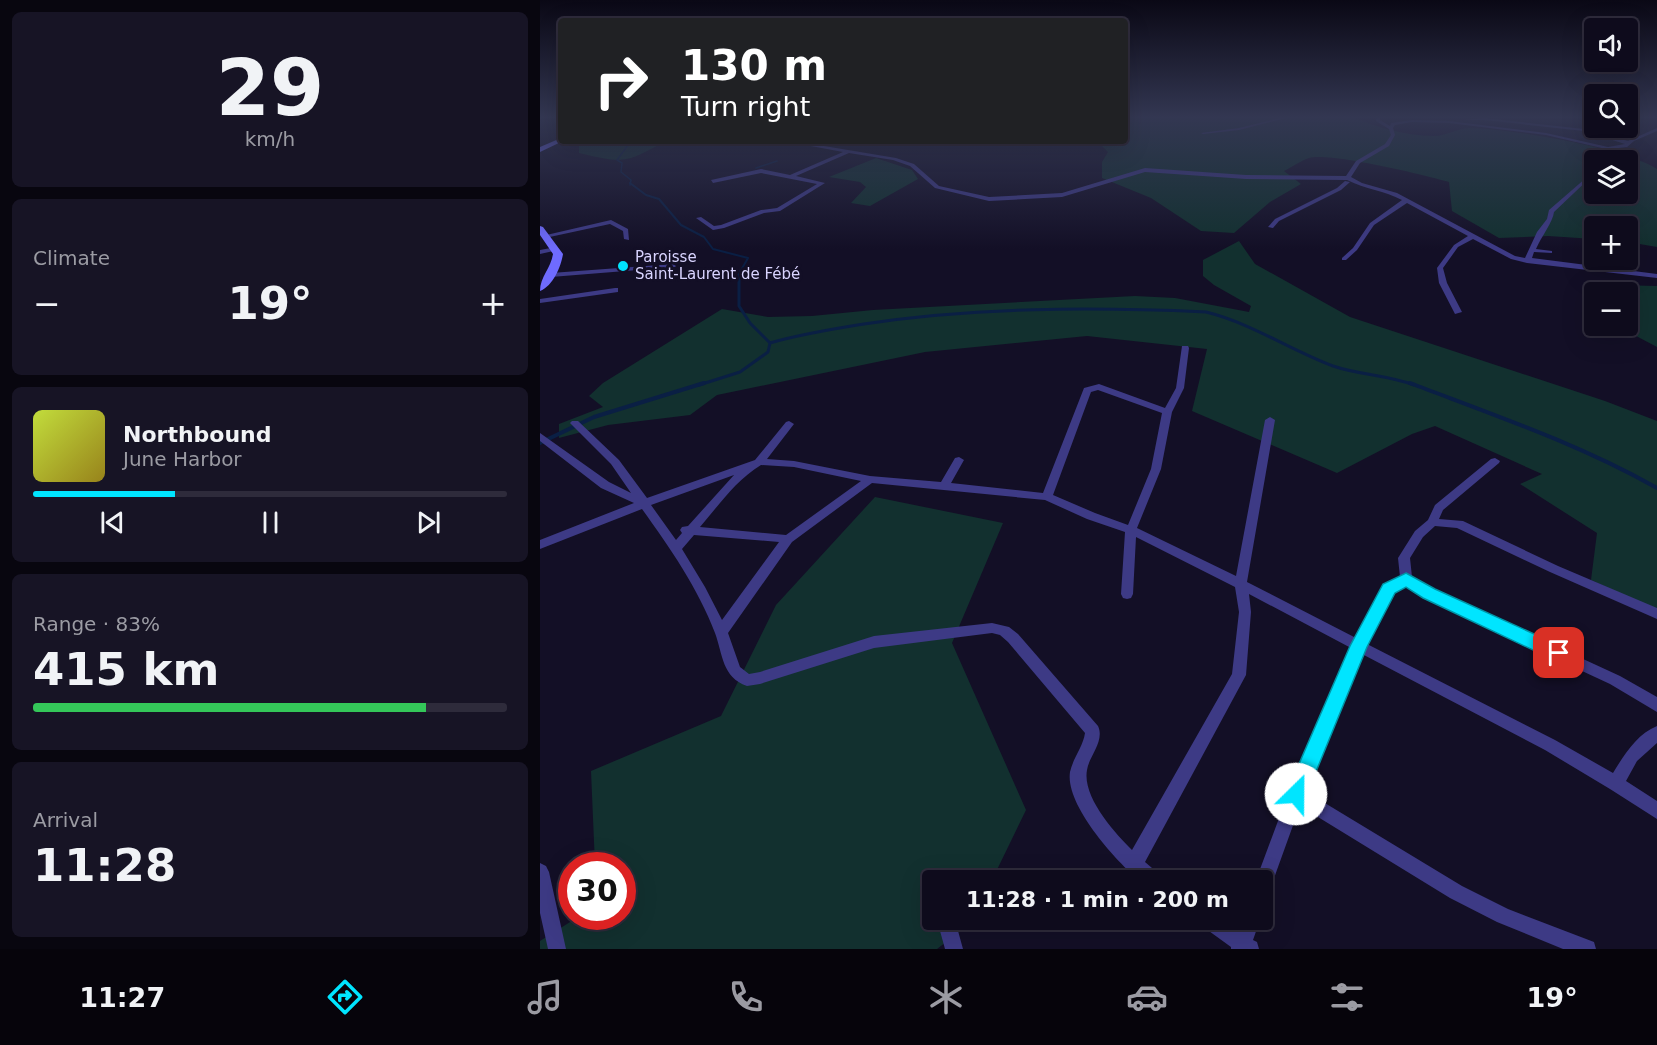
<!DOCTYPE html>
<meta charset="utf-8">
<style>
:root{--surface:#0e0b1c;--page:#171425;--text:#f1f3f6;--muted:#9b9ba3;--line:#2e2b3b;--accent:#00e5ff}
body{margin:0;font-family:"DejaVu Sans",sans-serif;background:var(--page);color:var(--text);height:100vh;display:flex;flex-direction:column;font-size:22px;white-space:nowrap}
*{box-sizing:border-box;margin:0}
p{font-size:20px;color:var(--muted)}
.icon{flex:none;width:33px;height:33px;fill:none;stroke:currentColor;stroke-width:2;stroke-linecap:round;stroke-linejoin:round}
.map{position:relative;flex:1;overflow:hidden}
.panel{display:flex;flex-direction:column;gap:12px;padding:12px;background:#08060f;width:540px}
.panel>*{flex:none}
.hud{position:absolute;left:18px;top:18px;width:570px;height:126px;border-radius:6px;box-shadow:0 6px 24px #0002,0 0 0 2px var(--line);background:#202124;color:#fff;overflow:hidden}
.fabs{position:absolute;left:1044px;top:18px;display:grid;gap:12px}
.fabs a{display:grid;place-items:center;width:54px;height:54px;border-radius:6px;background:var(--surface);box-shadow:0 6px 24px #0002,0 0 0 2px var(--line);font-size:30px}
.speed{position:absolute;left:18px;top:852px;display:flex;gap:12px;font-size:30px;font-weight:700;text-align:center}
.speed>*{display:grid;place-content:center;width:78px;height:78px;border-radius:50%;background:var(--surface);box-shadow:0 6px 24px #0002,0 0 0 2px var(--line);line-height:1}
.speed .limit{border:9px solid #d22;background:#fff;color:#111}
.pin{position:absolute;display:grid;place-items:center;width:51px;height:51px;color:#fff;margin:-26px;border-radius:12px;box-shadow:0 3px 9px #0006}
.me{position:absolute;width:66px;margin:-33px;rotate:23deg;stroke-linejoin:round;filter:drop-shadow(0 0 4px #0008)}
.turn{display:flex;align-items:center;gap:21px;height:126px;padding:0 24px;font-size:27px}
.turn .icon{width:78px;height:78px;stroke-width:2.5}
.turn b{display:block;font-size:42px;line-height:51px}
.big{font-size:45px;font-weight:700;line-height:1.1}
.panel .card{flex:1;display:flex;flex-direction:column;justify-content:center;gap:9px;min-width:0;padding:0 21px;border-radius:9px;background:var(--page)}
.panel .dial{align-items:center;gap:0}
.dial b{font-size:78px;line-height:1}
.song{display:flex;align-items:center;gap:18px}
.cover{width:72px;height:72px;border-radius:9px;background:linear-gradient(135deg,hsl(70 70% 55%),hsl(50 70% 35%))}
.played{height:6px;border-radius:3px;background:linear-gradient(90deg,var(--accent) 30%,var(--line) 30%)}
.keys{display:flex;justify-content:space-around;direction:ltr}
.heat{display:flex;justify-content:space-between;align-items:center;font-size:33px;direction:ltr}
.charge{height:9px;border-radius:4px;background:linear-gradient(90deg,#34c759 83%,var(--line) 0)}
.trip{position:absolute;left:382px;top:870px;width:351px;height:60px;border-radius:6px;background:var(--surface);box-shadow:0 6px 24px #0002,0 0 0 2px var(--line);font-weight:700;line-height:60px;text-align:center}
.menu{display:flex;height:96px;justify-content:space-around;align-items:center;background:#06040b;color:var(--muted)}
.menu .icon{width:42px;height:42px}
.menu .selected{color:var(--accent)}
.menu b{font-size:27px;color:var(--text)}
main{display:flex;flex:1;min-height:0}
.map>svg:first-child{display:block}
</style>
<main>
<section class="panel">
<div class="card dial"><b>29</b><p>km/h</p></div>
<div class="card"><p>Climate</p>
<div class="heat"><a>−</a><b class="big">19°</b><a>+</a></div>
</div>
<div class="card">
<div class="song"><i class="cover"></i><div><b>Northbound</b><p>June Harbor</p></div></div>
<div class="played"></div>
<div class="keys"><svg class="icon" aria-label="previous" viewBox="0 0 24 24"><path d="M18 5L8 12l10 7zM5 5v14"/></svg><svg class="icon" aria-label="pause" viewBox="0 0 24 24"><path d="M8 5v14M16 5v14"/></svg><svg class="icon" aria-label="next" viewBox="0 0 24 24"><path d="M6 5l10 7-10 7zM19 5v14"/></svg></div>
</div>
<div class="card"><p>Range · 83%</p><b class="big">415 km</b><div class="charge"></div></div>
<div class="card"><p>Arrival</p><b class="big">11:28</b></div>
</section>
<div class="map">
<svg width="1117" height="949" viewBox="0 0 1117 949">
<rect width="100%" height="100%" fill="#130f26"/>
<!-- green -->
<path fill="#12302f" fill-rule="evenodd" d="M585,116H810C836,127 866,136 894,136C906,136 918,128 930,128C971,129 1085,148 1117,169V247L1088,242V226H1054V239L1008,236L959,238L912,211L909,182C885,175 789,152 769,158C760,161 752,167 744,171L761,184L730,202L694,233L661,231L611,198L562,178V162L568,152L557,141H585ZM1054,160H1088V194H1054Z
M58,141H126C85,163 85,164 39,153V146L44,142Z
M336,158L372,170L378,179L330,206L311,203L326,187L320,182L289,177Z
M699,241L715,264L810,317L1065,401L1117,421V610L1051,580L1057,533L980,484L1002,474L895,426L872,434L797,473L652,411L667,349L547,336L385,352L177,395L150,415L68,425L19,438V424L63,407L49,396L63,383L182,309L228,317L272,316L333,310L595,296L635,298L709,312L711,306L674,285L663,276V260Z
M1074,285L1117,286V347L1081,328L1080,326H1088V292H1070Z
M335,497L463,523L412,643L486,810L452,880H393V920H433V921L397,949H0V941L38,917L82,916V866L55,865L51,771L181,716L236,605Z"/>
<g fill="none" stroke-linecap="round" stroke-linejoin="round">
<!-- stream-far3 -->
<path stroke="#0a1f44" stroke-width="1.5" d="M216,168L237,161
M90,185L91,180L81,172L82,163L77,160L91,141"/>
<!-- stream-far2 -->
<path stroke="#0a1f44" stroke-width="2" d="M90,183L106,195L119,199L141,225L164,237L173,249L208,258L200,272"/>
<!-- stream-far1 -->
<path stroke="#0a1f44" stroke-width="3" d="M201,271L199,275V306L210,323L230,343
M230,343C261,334 293,329 324,324C437,307 552,307 666,312C711,323 750,350 793,366C819,375 848,375 874,385
M159,385L200,372L228,352L230,343"/>
<!-- stream -->
<path stroke="#0a1f44" stroke-width="4" d="M870,383C954,415 1039,444 1117,488
M0,443L54,417L164,383"/>
<!-- street -->
<path fill="#3d3a85" fill-rule="evenodd" d="M748,116H754L699,130L663,134L661,133L699,128Z
M837,116H841L840,120L850,126L851,123L872,120L909,121L1006,133L1068,147L1085,144L1044,131L944,120H924L944,118L1044,129L1088,141L1117,128V131L1094,141L1087,147L1070,149L1071,160H1066V149L1006,135L909,123L872,122L855,125L853,128L855,135L849,146L820,163L811,177L822,183L857,193L975,256L985,258L997,232L1007,219L1009,210L1054,171V174L1014,212C1013,222 1001,237 996,249L1012,251V253L994,252L992,258L1117,274V278L987,263L971,259L933,239L918,247L903,268L907,283L922,312L915,314L899,283L897,268L914,245L928,236L867,203L834,225L817,250L806,260H802V258L813,248L830,223L862,200C845,191 825,189 807,180L706,179L605,172L522,197L449,201L395,188L370,166L353,160L309,153L256,176L285,183L240,211L224,213L184,228L173,230L156,218L161,217L174,226L181,225L221,210L237,208L277,184L221,173L173,183L171,180L221,169L250,175L303,152L244,141H254L356,158L374,164L399,186L449,197L522,193L605,168L706,175L806,176L816,161L845,144L851,135L849,129L836,121Z
M0,117H3V118L0,119Z
M805,181L810,182L801,190L739,221L733,228L728,227L735,219L797,188Z
M71,220L88,229L89,240L84,239L83,231L70,224L5,238L2,236Z
M16,247L18,248V250L0,254V250Z
M133,264L136,266L135,267L11,277L7,275L11,273Z
M75,288H78V292L0,303V299Z
M642,346H648L649,348L644,388L632,412L621,469L597,528L696,576L725,420L730,417L735,420L707,582L816,638L845,586L860,577L858,558L875,531L888,520L895,505L951,459L955,458L960,461L959,463L903,510L899,519L923,521L1018,566L1117,608V619L1010,572L917,528L895,526L883,537L870,558L872,577L893,590L1080,676L1117,697V712L1070,684L885,598L866,585L853,592L827,644L1015,740L1073,773C1084,755 1097,734 1117,726V743L1097,761L1086,781L1117,801V819L1070,789L1005,750L822,654L765,791L922,886L968,909L1054,942L1056,949H1023L957,922L910,898L760,806L729,892L723,895V880H716L748,794L811,648L709,594L711,612L706,675L605,862L619,874L622,880H599C576,861 525,805 530,772C533,758 543,747 545,733L468,642L460,635L452,633L334,648L220,684L207,686C182,677 183,655 175,633C158,588 130,548 102,509L0,549V540L94,503L61,488L0,441V433L69,482L91,493L71,464L30,423L32,421H38L79,460L107,498L215,460L246,422L249,421L254,424L227,459L254,461L330,476L401,482L415,458L419,457L424,460L411,483L503,493L544,388L559,384L625,408L636,388ZM558,390L622,413L611,469L588,525L555,513L513,495L551,392ZM221,465L254,467L321,481L246,535L160,527C179,505 196,480 221,465ZM194,475L148,526L142,527L140,530L142,533L136,540L111,505ZM332,483L505,500L547,519L585,532L581,594L583,598L587,599L591,598L593,594L596,537L695,587L699,612L692,674L592,850C575,833 542,797 547,770C549,756 565,741 558,726L478,634L469,627L452,623L334,636L220,672L209,674L200,667L188,633L252,542ZM154,535L239,542L182,620L165,587L142,549Z
M0,863L6,866L9,872L26,949H8L0,913Z
M397,920H415L423,949H405Z
M659,920H683L698,930L702,920H720L713,940L717,942L719,949H691V947L662,926Z"/>
<!-- secondary -->
<path fill="#6f6bff" fill-rule="evenodd" d="M21,138L23,141L0,152V147Z
M0,226L3,227L23,254C21,267 13,286 0,291C0,277 11,268 13,254L0,235Z"/>
</g>
<!-- sky -->
<linearGradient id="sky" x2="0" y2="1"><stop stop-color="#0a0815"/><stop offset="0.47" stop-color="#333752"/><stop offset="1" stop-color="#333752" stop-opacity="0"/></linearGradient>
<rect width="1117" height="249" fill="url(#sky)"/>
<!-- route -->
<path fill="#00e5ff" stroke="#0095a6" stroke-width="1.5" d="M866,573L895,589L1025,648L1028,653L1025,659L1019,661L1012,659L883,598L866,587L855,593L827,647L764,801L756,804L749,801L746,794L810,646L843,584Z"/>
<!-- markers -->
<circle fill="#00e5ff" stroke="#130f26" stroke-width="2" cx="83" cy="266" r="6"/>
<g text-anchor="middle" dominant-baseline="central" stroke-width="6" stroke-linejoin="round" paint-order="stroke">
<!-- far-poi labels -->
<g font-size="15" fill="#d9d4ff" stroke="#130f26" text-anchor="start">
<text x="95" y="257">Paroisse<tspan x="95" dy="17">Saint-Laurent de Fébé</tspan></text>
</g>
</g>
</svg>
<div class="fabs">
<a><svg class="icon" aria-label="sound" viewBox="0 0 24 24"><path d="M4 9h4l5-4v14l-5-4H4zM17 9q2 3 0 6"/></svg></a>
<a><svg class="icon" aria-label="search" viewBox="0 0 24 24"><circle cx="10" cy="10" r="6"/><path d="M15 15l6 6"/></svg></a>
<a><svg class="icon" aria-label="layers" viewBox="0 0 24 24"><path d="M12 4l9 5-9 5-9-5zM3 14l9 5 9-5"/></svg></a>
<a>+</a>
<a>−</a>
</div>
<div class="speed"><div class="limit">30</div></div>
<div class="pin" style="left:1019px;top:653px;background:#d93025"><svg class="icon" aria-label="arrive" viewBox="0 0 24 24"><path d="M6 21V4h12l-3 4 3 4H6"/></svg></div>
<svg class="me" style="left:756px;top:794px" viewBox="-20 -20 40 40"><circle r="19" fill="#fff"/><path d="M0-13L10 11 0 6-10 11z" fill="#00e5ff"/></svg>
<div class="trip">11:28 · 1 min · 200 m</div>
<div class="hud">
<div class="turn"><svg class="icon" aria-label="right" viewBox="0 0 24 24"><path d="M7 20v-9h11M14 6l5 5-5 5"/></svg><div><b>130 m</b>Turn right</div></div>
</div>
</div>
</main>
<nav class="menu">
<b>11:27</b>
<svg class="icon selected" aria-label="directions" viewBox="0 0 24 24"><path d="M12 3l9 9-9 9-9-9zM9 14v-3h6M13 9l2 2-2 2"/></svg>
<svg class="icon" aria-label="music" viewBox="0 0 24 24"><path d="M9 18V5l10-2v13"/><circle cx="6" cy="18" r="3"/><circle cx="16" cy="16" r="3"/></svg>
<svg class="icon" aria-label="phone" viewBox="0 0 24 24"><path d="M5 4h4l2 5-3 2q2 4 5 5l2-3 5 2v4C11 20 4 13 5 4z"/></svg>
<svg class="icon" aria-label="climate" viewBox="0 0 24 24"><path d="M12 3v18M4 7l16 10M4 17L20 7"/></svg>
<svg class="icon" aria-label="car" viewBox="0 0 24 24"><path d="M5 17H2v-5l4-1 3-4h7l3 4 3 1v5h-3M9 17h6M6 11h13"/><circle cx="7" cy="17" r="2"/><circle cx="17" cy="17" r="2"/></svg>
<svg class="icon" aria-label="filters" viewBox="0 0 24 24"><path d="M4 7h16M4 17h16"/><circle cx="9" cy="7" r="2"/><circle cx="15" cy="17" r="2"/></svg>
<b>19°</b>
</nav>
